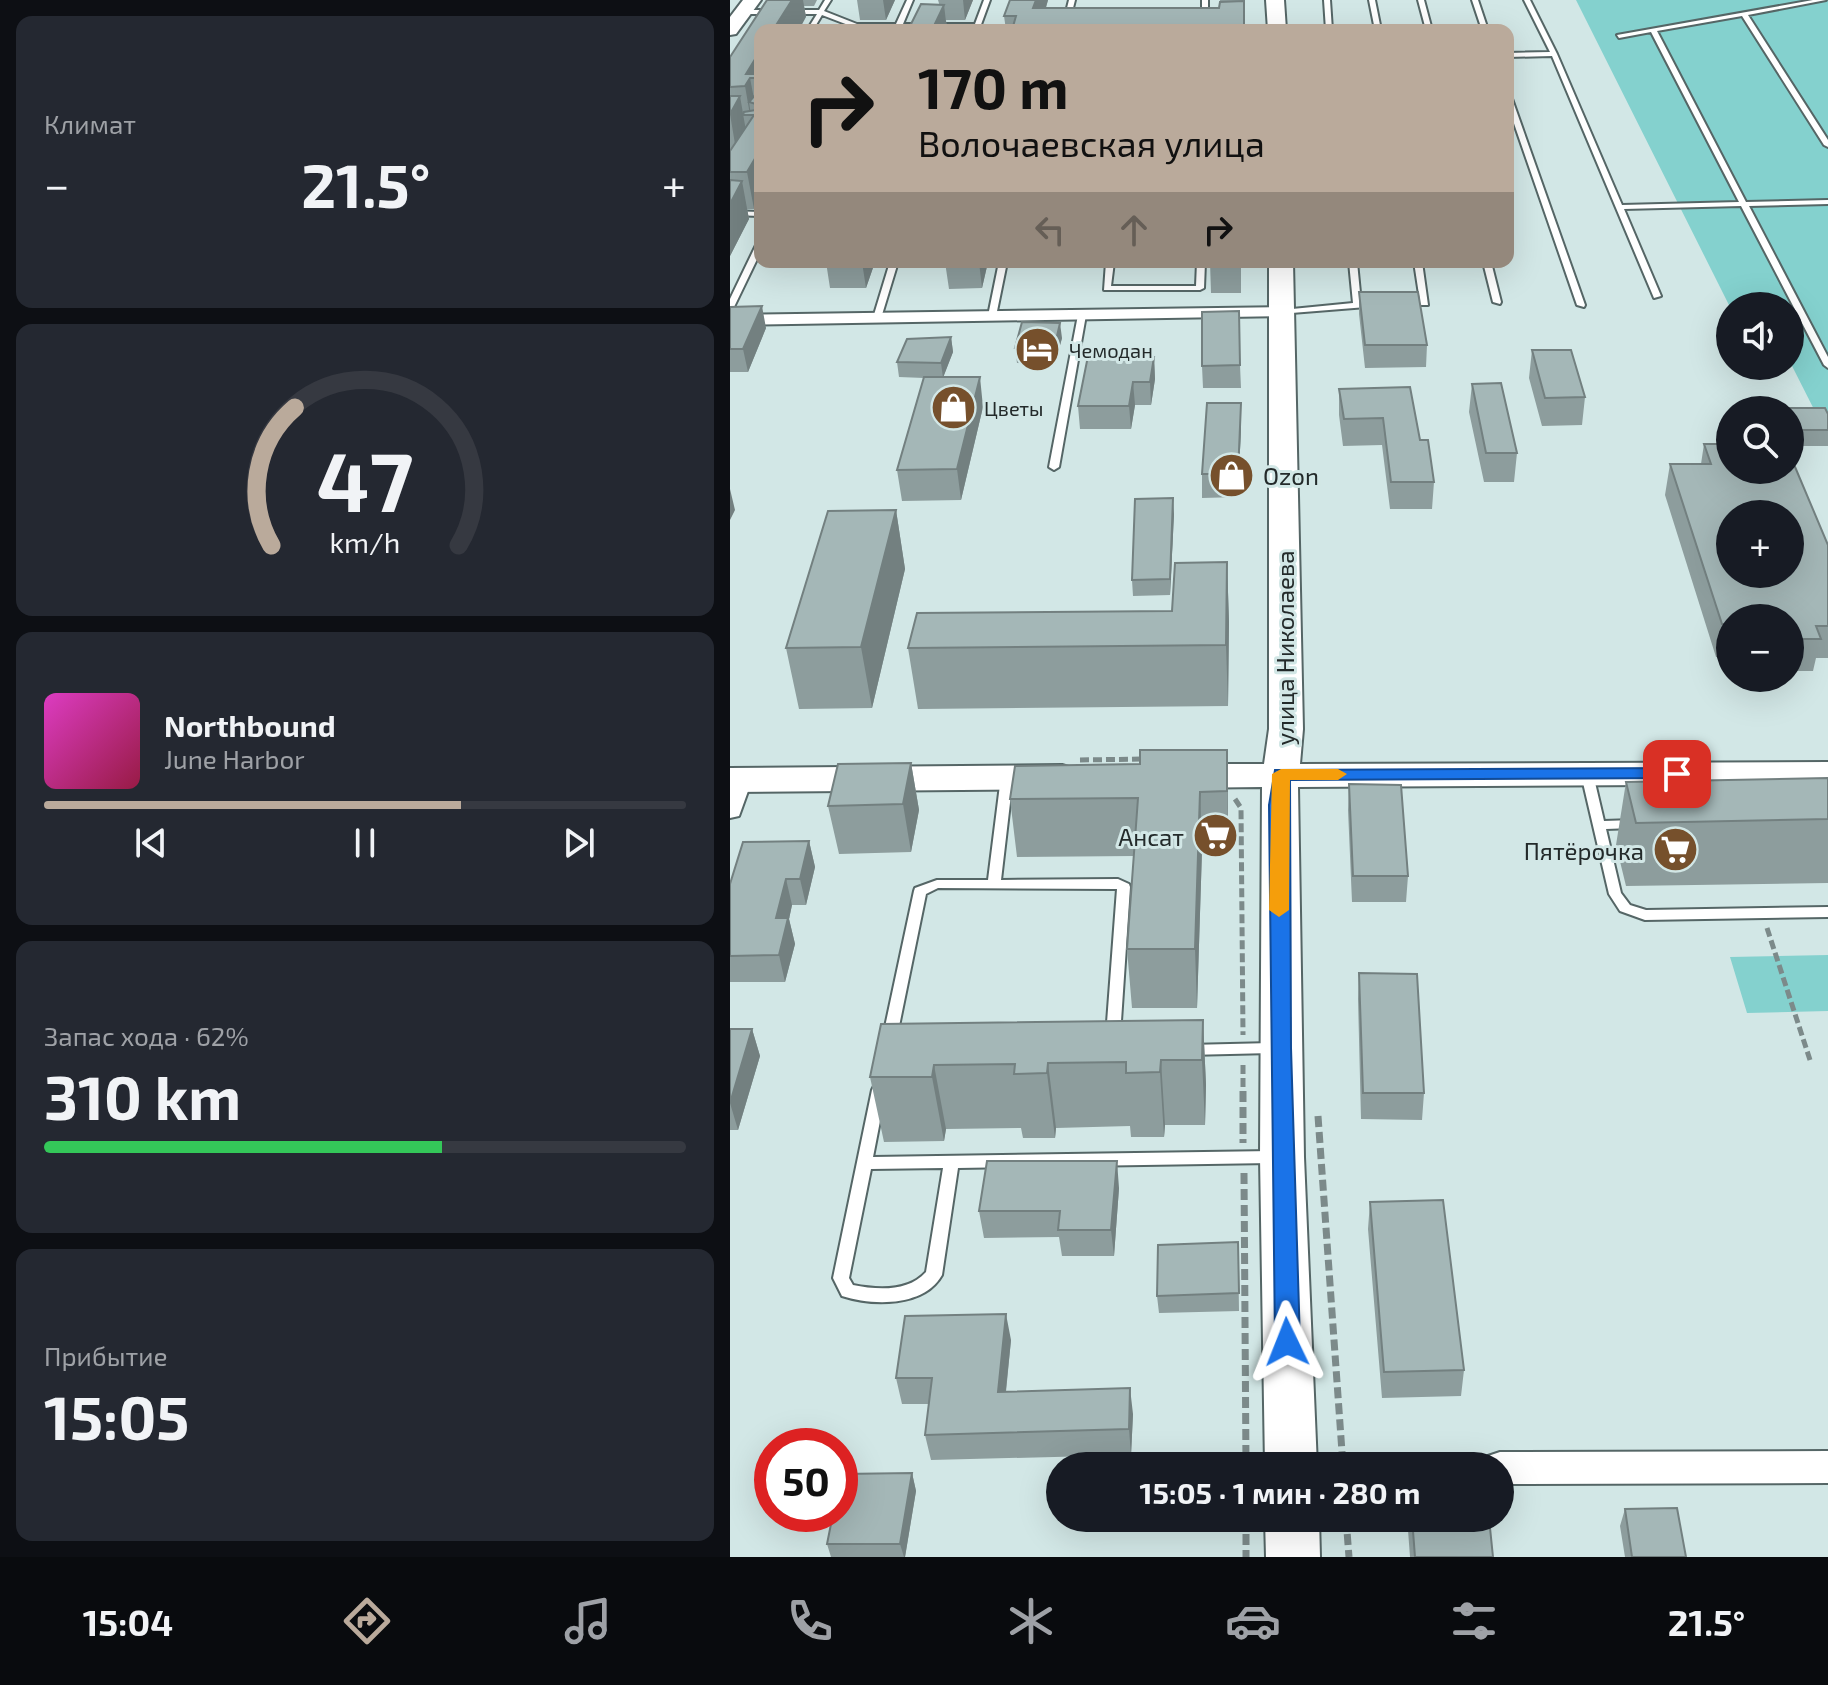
<!DOCTYPE html>
<html lang="ru">
<meta charset="utf-8">
<style>
:root{--surface:#171b24;--page:#242831;--text:#f1f3f6;--muted:#9ea1a6;--line:#363941;--accent:#baaa9b}
body{margin:0;font-family:"Exo 2",sans-serif;background:var(--page);color:var(--text);height:100vh;display:flex;flex-direction:column;font-size:30px;white-space:nowrap}
*{box-sizing:border-box;margin:0}
p{font-size:26px;color:var(--muted)}
.icon{flex:none;width:44px;height:44px;fill:none;stroke:currentColor;stroke-width:2;stroke-linecap:round;stroke-linejoin:round}
.map{position:relative;flex:1;overflow:hidden}
.side{display:flex;flex-direction:column;gap:16px;padding:16px;background:#0d0f14;width:730px}
.side>*{flex:none}
.banner{position:absolute;left:24px;top:24px;width:760px;height:244px;border-radius:16px;box-shadow:0 8px 32px #0002;background:#baaa9b;color:#111;overflow:hidden}
.tools{position:absolute;left:986px;top:292px;display:grid;gap:16px}
.tools a{display:grid;place-items:center;width:88px;height:88px;border-radius:50%;background:var(--surface);box-shadow:0 8px 32px #0002;font-size:40px}
.speed{position:absolute;left:24px;top:1428px;display:flex;gap:16px;font-size:40px;font-weight:700;text-align:center}
.speed>*{display:grid;place-content:center;width:104px;height:104px;border-radius:50%;background:var(--surface);box-shadow:0 8px 32px #0002;line-height:1}
.speed .limit{border:12px solid #d22;background:#fff;color:#111}
.pin{position:absolute;display:grid;place-items:center;width:68px;height:68px;color:#fff;margin:-34px;border-radius:16px;box-shadow:0 4px 12px #0006}
.me{position:absolute;width:88px;margin:-44px;rotate:358deg;stroke-linejoin:round;filter:drop-shadow(0 0 6px #0008)}
.turn{display:flex;align-items:center;gap:28px;height:168px;padding:0 32px;font-size:36px}
.turn .icon{width:104px;height:104px;stroke-width:2.5}
.turn b{display:block;font-size:56px;line-height:68px}
.lanes{display:flex;align-items:center;height:76px;padding:0 32px;background:#0003;justify-content:center;gap:40px;direction:ltr}
.lanes .off{opacity:.35}
.big{font-size:60px;font-weight:700;line-height:1.1}
.side .tile{flex:1;display:flex;flex-direction:column;justify-content:center;gap:12px;min-width:0;padding:0 28px;border-radius:16px;background:var(--page)}
.side .dial{align-items:center;gap:0}
.dial svg{height:208px;overflow:visible;fill:none;stroke:var(--line);stroke-width:7;stroke-linecap:round;text-anchor:middle}
.dial text{fill:var(--text);stroke:none}
.song{display:flex;align-items:center;gap:24px}
.cover{width:96px;height:96px;border-radius:12px;background:linear-gradient(135deg,hsl(310 70% 55%),hsl(340 70% 35%))}
.played{height:8px;border-radius:4px;background:linear-gradient(90deg,var(--accent) 65%,var(--line) 65%)}
.keys{display:flex;justify-content:space-around;direction:ltr}
.heat{display:flex;justify-content:space-between;align-items:center;font-size:44px;direction:ltr}
.charge{height:12px;border-radius:6px;background:linear-gradient(90deg,#34c759 62%,var(--line) 0)}
.trip{position:absolute;left:316px;top:1452px;width:468px;height:80px;border-radius:40px;background:var(--surface);box-shadow:0 8px 32px #0002;font-weight:700;line-height:80px;text-align:center}
.tabs{display:flex;height:128px;justify-content:space-around;align-items:center;background:#090b0e;color:var(--muted)}
.tabs .icon{width:56px;height:56px}
.tabs .current{color:var(--accent)}
.tabs b{font-size:36px;color:var(--text)}
main{display:flex;flex:1;min-height:0}
.map>svg:first-child{display:block}
</style>
<main>
<section class="side">
<div class="tile"><p>Климат</p>
<div class="heat"><a>−</a><b class="big">21.5°</b><a>+</a></div>
</div>
<div class="tile dial"><svg viewBox="0 0 100 80">
<path d="M14 69A42 42 0 1 1 86 69"/>
<path d="M14 69A42 42 0 0 1 23 16" stroke="#baaa9b"/>
<text x="50" y="56" font-size="32" font-weight="700">47</text>
<text x="50" y="72" font-size="11">km/h</text>
</svg></div>
<div class="tile">
<div class="song"><i class="cover"></i><div><b>Northbound</b><p>June Harbor</p></div></div>
<div class="played"></div>
<div class="keys"><svg class="icon" aria-label="previous" viewBox="0 0 24 24"><path d="M18 5L8 12l10 7zM5 5v14"/></svg><svg class="icon" aria-label="pause" viewBox="0 0 24 24"><path d="M8 5v14M16 5v14"/></svg><svg class="icon" aria-label="next" viewBox="0 0 24 24"><path d="M6 5l10 7-10 7zM19 5v14"/></svg></div>
</div>
<div class="tile"><p>Запас хода · 62%</p><b class="big">310 km</b><div class="charge"></div></div>
<div class="tile"><p>Прибытие</p><b class="big">15:05</b></div>
</section>
<div class="map">
<svg width="1098" height="1557" viewBox="0 0 1098 1557">
<rect width="100%" height="100%" fill="#d2e7e6"/>
<!-- green -->
<path fill="#84d1ce" d="M846,0H1098V437L1060,362V306L1000,307Z
M1098,955V1011L1017,1013L1000,957Z"/>
<g fill="none" stroke-linecap="round" stroke-linejoin="round">
<defs>
<path id="lane" d="M95,0H101L94,11L127,24H166L177,0H183L173,24H245L254,0H260L249,30H243L244,28H171L170,30H164L165,28H126L92,15L83,30H77L87,14H13L10,12L13,10H89Z
M339,0H345L339,24L336,26L333,24Z
M472,0H478V22L475,24L472,22Z
M594,0H600L602,30H596Z
M639,0H645L651,30H645Z
M688,0H694L702,30H696Z
M742,0H748L758,30H752Z
M794,0H800L827,54L892,205L1009,202L921,32L889,38L887,35L1083,0H1096L1018,15L1098,140V147L1094,145L1012,16L927,31L1016,202L1098,200V204L1019,206L1098,357V368L1094,365L1011,206L894,209L931,296L924,298L822,56L778,57V53L820,52Z
M497,27H547L550,29L495,30Z
M778,94L781,96L855,305L854,307L847,305L778,106Z
M0,211L30,212V216L0,215Z
M27,243H30V253L4,307L0,309V299Z
M160,262H168L151,318L144,320L143,318Z
M269,262H277L266,316L262,319L258,316Z
M376,262H384L381,286H466L467,262H475L474,288L470,290H374Z
M619,262H627L631,303L646,302L650,304L649,306L549,314L548,312L552,310L623,303Z
M684,262H692L698,305H676L672,303L676,301H690Z
M753,262H761L771,302L770,304L763,302Z
M352,312L356,315L329,467L324,470L319,467L348,315Z
M857,770L863,774L874,821L903,820L909,824L903,828L876,829L891,893L900,905L916,910L1098,907V917L915,920L890,911L879,894L851,774Z
M277,773L283,777L271,880L388,879L399,884L400,887L390,1036L388,1040L383,1041L378,1040L376,1036L387,889L208,888L196,894L166,1041L164,1045L159,1046L154,1045L152,1041L184,891L185,888L207,880H258L271,777Z
M544,1043L549,1044L551,1048L549,1052L544,1053L458,1055L453,1054L451,1050L453,1046L458,1045Z
M149,1084L154,1086L156,1090L143,1157L545,1151L550,1153L552,1157L550,1161L545,1163L228,1168L212,1275C194,1307 143,1306 112,1296L103,1278L142,1090L144,1086ZM213,1168L196,1272C178,1292 148,1290 123,1285L119,1278L141,1169Z"/>
<path id="street" d="M552,307L558,308L560,312L558,316L0,325V315Z
M10,772L18,775L22,780L9,816L0,818V777Z
M1098,1451V1483L770,1484V1466H753L758,1456L770,1452Z"/>
<path id="secondary" d="M13,0H31L6,34L0,35V17Z
M536,0H554L556,30H538Z
M539,262H563L573,729L570,764L1098,762V784L568,787L574,1157L587,1466H535L530,1157L532,787L448,788L435,784L430,776L435,768L448,764H534L539,729Z
M332,765L345,769L350,777L345,785L332,789L0,792V768Z
M535,1518H589L590,1557H536Z"/>
</defs>
<!-- lane casing -->
<use href="#lane" stroke="#566" stroke-width="4"/>
<!-- street casing -->
<use href="#street" stroke="#566" stroke-width="4"/>
<!-- secondary casing -->
<use href="#secondary" stroke="#566" stroke-width="4"/>
<!-- path-far1 -->
<path stroke="#7c8a8a" stroke-width="5" stroke-dasharray="9 4" stroke-linecap="butt" d="M350,760L416,759
M505,799L511,808L513,1035
M1037,928L1080,1060
M513,1065V1093"/>
<!-- path -->
<path stroke="#7c8a8a" stroke-width="7" stroke-dasharray="11 5" stroke-linecap="butt" d="M513,1091V1143
M588,1116L613,1466
M514,1173L516,1466
M516,1518V1557
M616,1518L619,1557"/>
<!-- lane -->
<use href="#lane" fill="#fff" fill-rule="evenodd"/>
<!-- street -->
<use href="#street" fill="#fff" fill-rule="evenodd"/>
<!-- secondary -->
<use href="#secondary" fill="#fff" fill-rule="evenodd"/>
</g>
<!-- wall -->
<path fill="#8d9d9d" d="M37,0H87L84,6H74L76,17L30,30L24,209H17L19,219L0,256V57Z
M127,0H165L156,20H130Z
M208,0H243L235,20H216L217,30Z
M280,0H318L316,8H489L490,0H514V30H276L274,16Z
M96,262H145L136,288H100Z
M215,262H258L252,288L219,289Z
M480,262H511V293H481Z
M629,292L697,345L696,367L635,368L629,314Z
M0,307L36,328L18,372H0Z
M221,337L223,352L213,377L253,407L231,500L172,501L167,470L194,378L169,377L167,362Z
M332,338L325,364L287,363L285,348Z
M802,350L855,397L852,425L812,426L799,378Z
M424,357L425,379L421,405H405L401,429H350L348,406Z
M510,365L511,388H473L472,366Z
M742,384L787,453L784,482H754L739,412Z
M609,389L690,440L704,482L702,509H660L652,445L613,446L609,415Z
M1020,408H1095L1098,414V446H1060V410H1020Z
M511,426L508,497L472,498V474Z
M974,444L1098,545V658H1086L1083,671H1060V618H1000V657H986L935,495L940,464H971Z
M166,510L175,569L142,708L69,709L56,648Z
M444,514L440,595L403,596L402,580Z
M497,562L499,622L498,706L188,709L178,648L442,611Z
M497,750L498,850H472L467,1008H402L397,949L404,856L287,857L280,799L410,764Z
M181,763L189,810L181,852L109,854L98,806Z
M1098,778V883L896,886L886,845L896,782Z
M619,784L678,876L676,902H622L618,810Z
M79,841L85,867L76,905H62L59,919L65,944L55,982H0V884Z
M629,973L694,1093L692,1120L631,1119L628,999Z
M473,1020L476,1085L475,1125H435L434,1137H401L400,1126L326,1128L325,1138H293L291,1128L216,1129L214,1141L154,1142L140,1077L151,1024Z
M0,1029H22L30,1056L8,1130H0Z
M389,1188L384,1256H332L329,1237L254,1238L249,1211Z
M640,1202L734,1370L731,1396L652,1398L638,1229Z
M508,1242L509,1311L429,1313L427,1296Z
M281,1340L276,1392L403,1414L401,1455L201,1460L195,1435L199,1404H172L166,1378Z
M182,1473L186,1491L175,1557H101L97,1544Z
M895,1509L956,1557H895L890,1526Z
M679,1518H759L763,1557H680L678,1530Z"/>
<!-- shaded-wall -->
<path fill="#738080" d="M62,0H73L76,17L69,30H43Z
M153,0H165L156,20Z
M233,0H243L235,20Z
M306,0H318L309,30L303,8Z
M214,5L217,30H202Z
M30,51V95L26,78H20L25,104L19,102L21,115H20L15,86L16,74Z
M10,96L16,131L6,150L0,114Z
M30,150V198L24,209L17,172Z
M12,181L19,219L0,256V204Z
M132,262H145L136,288Z
M249,262H258L252,288Z
M32,306L36,328L18,372L13,349Z
M330,323L332,338L325,364L324,349Z
M221,337L223,352L213,378L211,363Z
M424,357L425,379L421,405L420,382Z
M250,377L253,407L231,500L227,469Z
M403,382L405,405L401,429L399,406Z
M511,403V426L508,497V474Z
M0,489L5,510L0,520Z
M443,498L444,514L440,595V579Z
M166,510L175,569L142,708L131,647Z
M497,562L499,622L498,706L496,645Z
M497,750L498,808V850L497,791Z
M181,763L189,810L181,852L173,804Z
M470,792L472,850L467,1008L465,949Z
M79,841L85,867L76,905L70,879Z
M56,879L62,905L59,919L65,944L55,982L49,955L46,918Z
M473,1020L476,1085L475,1125L472,1060Z
M22,1029L30,1056L8,1130L0,1103Z
M431,1060L435,1125L434,1137L430,1072Z
M318,1063L326,1128L325,1138L317,1073Z
M204,1065L216,1129L214,1141L202,1077Z
M387,1161L389,1188L384,1256L381,1230Z
M276,1314L281,1340L273,1418L268,1392Z
M400,1388L403,1414L401,1455L399,1429Z
M182,1473L186,1491L175,1557H174L170,1544Z"/>
<!-- building -->
<path fill="#a4b7b7" stroke="#738080" stroke-width="2" fill-rule="evenodd" d="M37,0H62L43,30H30V51L16,74H30V150L17,172H0V151L24,115H13L14,112L26,110V104L19,102L27,93L26,78H20L15,86L0,87V57Z
M280,0H306L303,8H489L490,2L514,1V30H282L286,16H274Z
M191,4L214,5L202,30H178Z
M0,96H10L0,114Z
M0,180L12,181L0,204Z
M629,292H688L697,345H635Z
M32,306L13,349H0V307Z
M509,311L510,365L472,366V312Z
M292,322L330,323L324,349L285,348Z
M221,337L211,363L167,362L177,339Z
M802,350H841L855,397L815,398Z
M358,356L424,357L420,382H403L399,406H348Z
M194,377H250L227,469L167,470Z
M771,383L787,453H756L742,384Z
M680,387L690,440H698L704,482H661L653,418L614,419L609,389Z
M477,403H511L508,474H472Z
M1020,408H1095L1098,414V430H1060V410H1021Z
M974,444H1000V470H1060V455L1098,545V626H1086L1091,639H1060V618H1000V624H992L940,464H981ZM1000,514H1060V574H1000Z
M443,498L440,579L402,580L405,499Z
M166,510L131,647L56,648L98,511Z
M497,562L496,645L178,648L187,613L442,611L445,563Z
M410,750H497V791L470,792L465,949H397L408,798L280,799L285,766L410,764Z
M181,763L173,804L98,806L108,764Z
M1098,778V819L906,823L896,782Z
M619,784L671,785L678,876H623Z
M79,841L70,879H56L46,918H58L49,955L0,956V884L13,842Z
M629,973L687,974L694,1093H633Z
M473,1020L472,1060H431L430,1072L396,1073V1062L318,1063L317,1073L284,1074L285,1064L204,1065L202,1077H140L151,1024Z
M0,1029H22L0,1103Z
M257,1161H387L381,1230H328L330,1211H249Z
M713,1200L734,1370L654,1372L640,1202Z
M508,1242L509,1293L427,1296L428,1245Z
M276,1314L268,1392L400,1388L399,1429L195,1435L202,1378H166L175,1316Z
M182,1473L170,1544H97L103,1514H110L111,1474Z
M947,1508L956,1557H902L895,1509Z
M682,1518H759L763,1557H685Z"/>
<!-- route -->
<path fill="#1a73e8" stroke="#114b97" stroke-width="2" d="M947,768L954,770L956,774L954,778L560,780L561,1048L570,1342L566,1350L557,1353L549,1350L545,1342L539,805L545,770Z"/>
<!-- slow -->
<path fill="#f59e0b" d="M551,769H608L617,774L608,780H560L559,910L549,917L539,910L542,774Z"/>
<!-- icons -->
<defs>
<symbol id="hotel-disc" viewBox="-11 -11 22 22"><circle r="9.5" fill="#76502c" stroke="#d2e7e6"/><path d="M-6-4.5h1.5V1H6V5H4.5V3h-9V5H-6ZM-4 0a1.8 1.8 0 1 1 3.6 0ZM.5 0V-2.5h3Q6-2.5 6 0Z" fill="#fff"/></symbol>
<symbol id="shop-disc" viewBox="-11 -11 22 22"><circle r="9.5" fill="#76502c" stroke="#d2e7e6"/><path d="M-5-2.5h2.3a2.7 3.5 0 0 1 5.4 0H5L5.5 6h-11ZM-1.5-2.5h3a1.5 2.3 0 0 0-3 0Z" fill="#fff"/></symbol>
<symbol id="supermarket-disc" viewBox="-11 -11 22 22"><circle r="9.5" fill="#76502c" stroke="#d2e7e6"/><path d="M-6-5.5h2.5l.6 2H6L4.5 2H-2.5L-4.4-4H-6ZM-1.5 3.2a1.3 1.3 0 1 0 .1 0ZM3 3.2a1.3 1.3 0 1 0 .1 0Z" fill="#fff"/></symbol>
</defs>
<g fill-rule="evenodd">
<use href="#hotel-disc" x="282" y="324" width="51" height="51"/>
<use href="#shop-disc" x="198" y="382" width="51" height="51"/>
<use href="#shop-disc" x="476" y="450" width="51" height="51"/>
<use href="#supermarket-disc" x="460" y="810" width="51" height="51"/>
<use href="#supermarket-disc" x="920" y="824" width="51" height="51"/>
</g>
<g text-anchor="middle" dominant-baseline="central" stroke-width="6" stroke-linejoin="round" paint-order="stroke">
<!-- far-poi labels -->
<g font-size="20" fill="#232a2a" stroke="#d2e7e6" text-anchor="start">
<text x="339" y="350">Чемодан</text>
<text x="254" y="408">Цветы</text>
</g>
<!-- poi labels -->
<g font-size="24" fill="#232a2a" stroke="#d2e7e6" text-anchor="end">
<text x="533" y="475" text-anchor="start">Ozon</text>
<text x="454" y="836">Ансат</text>
<text x="914" y="850">Пятёрочка</text>
</g>
<!-- street labels -->
<g font-size="24" fill="#232a2a" stroke="#d2e7e6">
<text transform="translate(554 648) rotate(-90)">улица Николаева</text>
</g>
</g>
</svg>
<div class="tools">
<a><svg class="icon" aria-label="sound" viewBox="0 0 24 24"><path d="M4 9h4l5-4v14l-5-4H4zM17 9q2 3 0 6"/></svg></a>
<a><svg class="icon" aria-label="search" viewBox="0 0 24 24"><circle cx="10" cy="10" r="6"/><path d="M15 15l6 6"/></svg></a>
<a>+</a>
<a>−</a>
</div>
<div class="speed"><div class="limit">50</div></div>
<div class="pin" style="left:947px;top:774px;background:#d93025"><svg class="icon" aria-label="arrive" viewBox="0 0 24 24"><path d="M6 21V4h12l-3 4 3 4H6"/></svg></div>
<svg class="me" style="left:557px;top:1342px" viewBox="-20 -20 40 40"><path d="M0-17L14 15 0 8-14 15z" fill="#1a73e8" stroke="#fff" stroke-width="4"/></svg>
<div class="trip">15:05 · 1 мин · 280 m</div>
<div class="banner">
<div class="turn"><svg class="icon" aria-label="right" viewBox="0 0 24 24"><path d="M7 20v-9h11M14 6l5 5-5 5"/></svg><div><b>170 m</b>Волочаевская улица</div></div>
<div class="lanes"><svg class="icon off" aria-label="left" viewBox="0 0 24 24"><path d="M17 20v-9H6M10 6l-5 5 5 5"/></svg><svg class="icon off" aria-label="ahead" viewBox="0 0 24 24"><path d="M12 20V5M6 11l6-6 6 6"/></svg><svg class="icon" aria-label="right" viewBox="0 0 24 24"><path d="M7 20v-9h11M14 6l5 5-5 5"/></svg></div>
</div>
</div>
</main>
<nav class="tabs">
<b>15:04</b>
<svg class="icon current" aria-label="directions" viewBox="0 0 24 24"><path d="M12 3l9 9-9 9-9-9zM9 14v-3h6M13 9l2 2-2 2"/></svg>
<svg class="icon" aria-label="music" viewBox="0 0 24 24"><path d="M9 18V5l10-2v13"/><circle cx="6" cy="18" r="3"/><circle cx="16" cy="16" r="3"/></svg>
<svg class="icon" aria-label="phone" viewBox="0 0 24 24"><path d="M5 4h4l2 5-3 2q2 4 5 5l2-3 5 2v4C11 20 4 13 5 4z"/></svg>
<svg class="icon" aria-label="climate" viewBox="0 0 24 24"><path d="M12 3v18M4 7l16 10M4 17L20 7"/></svg>
<svg class="icon" aria-label="car" viewBox="0 0 24 24"><path d="M5 17H2v-5l4-1 3-4h7l3 4 3 1v5h-3M9 17h6M6 11h13"/><circle cx="7" cy="17" r="2"/><circle cx="17" cy="17" r="2"/></svg>
<svg class="icon" aria-label="filters" viewBox="0 0 24 24"><path d="M4 7h16M4 17h16"/><circle cx="9" cy="7" r="2"/><circle cx="15" cy="17" r="2"/></svg>
<b>21.5°</b>
</nav>
